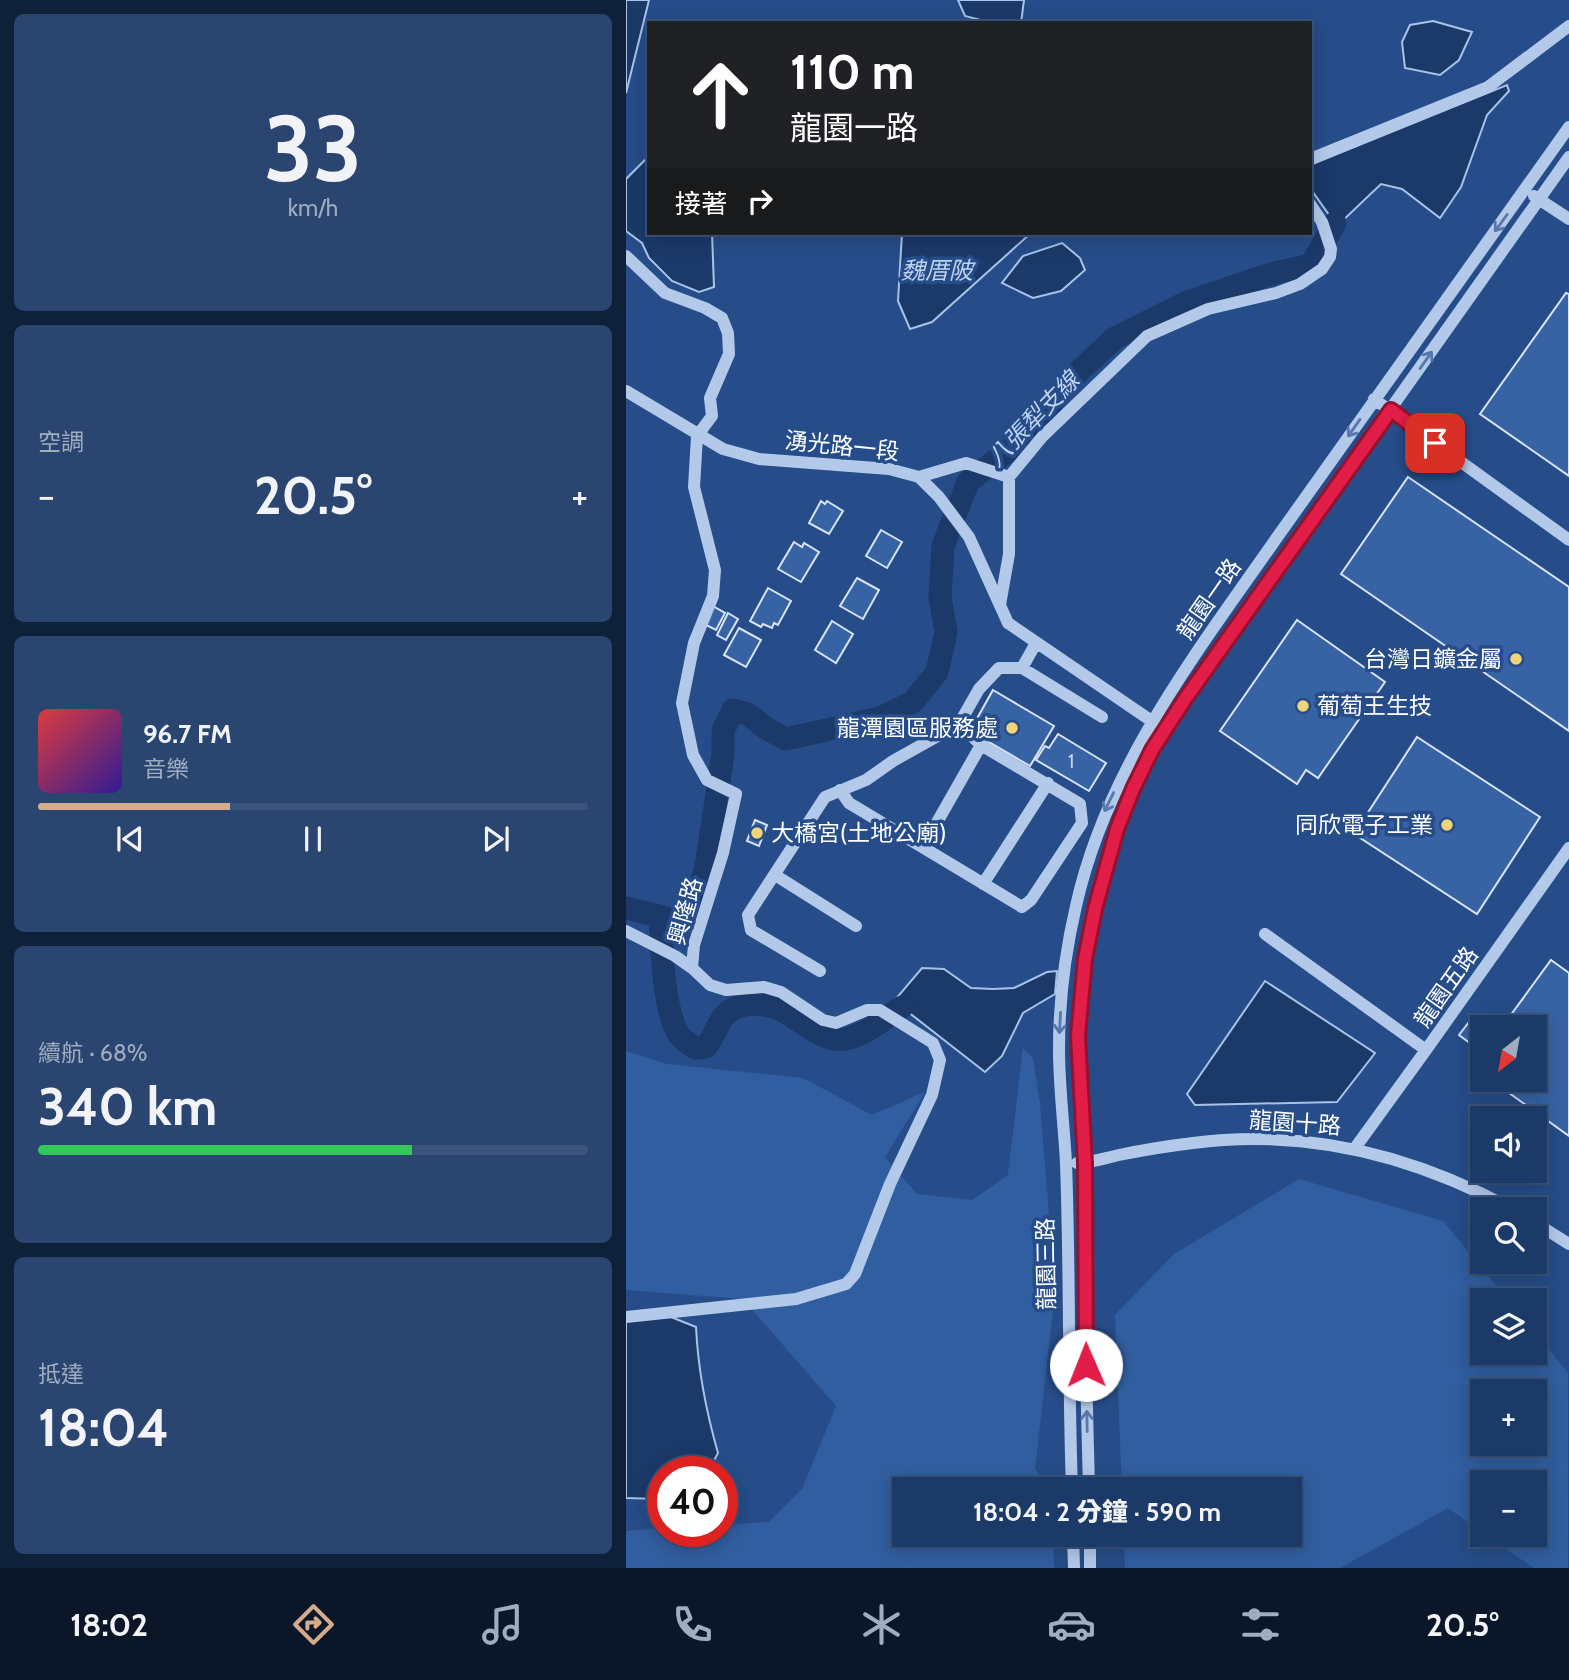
<!DOCTYPE html>
<html lang="zh-TW">
<meta charset="utf-8">
<style>
:root{--surface:#1c3a67;--page:#294570;--text:#f1f3f6;--muted:#a0adc0;--line:#3a547b;--accent:#d6ab8b}
body{margin:0;font-family:Cabin,"Noto Sans TC",sans-serif;background:var(--page);color:var(--text);height:100vh;display:flex;flex-direction:column;font-size:26px;white-space:nowrap}
*{box-sizing:border-box;margin:0}
p{font-size:23px;color:var(--muted)}
.icon{flex:none;width:38px;height:38px;fill:none;stroke:currentColor;stroke-width:2;stroke-linecap:round;stroke-linejoin:round}
.map{position:relative;flex:1;overflow:hidden}
.panel{display:flex;flex-direction:column;gap:14px;padding:14px;background:#0f2039;width:626px}
.panel>*{flex:none}
.hud{position:absolute;left:21px;top:21px;width:665px;height:214px;border-radius:0px;box-shadow:0 4px 18px #0003,0 0 0 2px var(--line);background:#202124;color:#fff;overflow:hidden}
.needle{width:46px;rotate:211deg}
.tools{position:absolute;left:844px;top:1015px;display:grid;gap:14px}
.tools a{display:grid;place-items:center;width:77px;height:77px;border-radius:0px;background:var(--surface);box-shadow:0 4px 18px #0003,0 0 0 2px var(--line);font-size:35px}
.speed{position:absolute;left:21px;top:1456px;display:flex;gap:14px;font-size:35px;font-weight:700;text-align:center}
.speed>*{display:grid;place-content:center;width:91px;height:91px;border-radius:50%;background:var(--surface);box-shadow:0 4px 18px #0003,0 0 0 2px var(--line);line-height:1}
.speed .limit{border:10px solid #d22;background:#fff;color:#111}
.pin{position:absolute;display:grid;place-items:center;width:60px;height:60px;color:#fff;margin:-30px;border-radius:14px;box-shadow:0 4px 10px #0006}
.me{position:absolute;width:77px;margin:-38px;rotate:359deg;stroke-linejoin:round;filter:drop-shadow(0 0 5px #0008)}
.turn{display:flex;align-items:center;gap:24px;height:147px;padding:0 28px;font-size:32px}
.turn .icon{width:91px;height:91px;stroke-width:2.5}
.turn b{display:block;font-size:49px;line-height:60px}
.then{display:flex;align-items:center;height:66px;padding:0 28px;background:#0003;gap:14px;font-size:26px}
.big{font-size:52px;font-weight:800;line-height:1.1}
.panel .card{flex:1;display:flex;flex-direction:column;justify-content:center;gap:10px;min-width:0;padding:0 24px;border-radius:10px;background:var(--page)}
.panel .dial{align-items:center;gap:0}
.dial b{font-size:91px;line-height:1}
.song{display:flex;align-items:center;gap:21px}
.cover{width:84px;height:84px;border-radius:10px;background:linear-gradient(135deg,hsl(0 70% 55%),hsl(250 70% 35%))}
.played{height:7px;border-radius:4px;background:linear-gradient(90deg,var(--accent) 35%,var(--line) 35%)}
.keys{display:flex;justify-content:space-around;direction:ltr}
.heat{display:flex;justify-content:space-between;align-items:center;font-size:38px;direction:ltr}
.charge{height:10px;border-radius:5px;background:linear-gradient(90deg,#34c759 68%,var(--line) 0)}
.trip{position:absolute;left:266px;top:1477px;width:410px;height:70px;border-radius:0px;background:var(--surface);box-shadow:0 4px 18px #0003,0 0 0 2px var(--line);font-weight:800;line-height:70px;text-align:center}
.tab-bar{display:flex;height:112px;justify-content:space-around;align-items:center;background:#0b1729;color:var(--muted)}
.tab-bar .icon{width:49px;height:49px}
.tab-bar .selected{color:var(--accent)}
.tab-bar b{font-size:32px;color:var(--text)}
main{display:flex;flex:1;min-height:0}
.map>svg:first-child{display:block}
</style>
<main>
<section class="panel">
<div class="card dial"><b>33</b><p>km/h</p></div>
<div class="card"><p>空調</p>
<div class="heat"><a>−</a><b class="big">20.5°</b><a>+</a></div>
</div>
<div class="card">
<div class="song"><i class="cover"></i><div><b>96.7 FM</b><p>音樂</p></div></div>
<div class="played"></div>
<div class="keys"><svg class="icon" aria-label="previous" viewBox="0 0 24 24"><path d="M18 5L8 12l10 7zM5 5v14"/></svg><svg class="icon" aria-label="pause" viewBox="0 0 24 24"><path d="M8 5v14M16 5v14"/></svg><svg class="icon" aria-label="next" viewBox="0 0 24 24"><path d="M6 5l10 7-10 7zM19 5v14"/></svg></div>
</div>
<div class="card"><p>續航 · 68%</p><b class="big">340 km</b><div class="charge"></div></div>
<div class="card"><p>抵達</p><b class="big">18:04</b></div>
</section>
<div class="map">
<svg width="943" height="1568" viewBox="0 0 943 1568">
<rect width="100%" height="100%" fill="#264d89"/>
<!-- green -->
<path fill="#315ea0" fill-rule="evenodd" d="M397,1048L407,1058L414,1103L429,1292L409,1469L426,1489H278V1535H427L428,1568H0V1531L37,1528V1531H96V1525L143,1522L176,1489L210,1406L117,1299L0,1290V1051L41,1064L177,1078L246,1115L299,1092L259,1157L291,1194L346,1200L382,1175Z
M673,1179L817,1221L882,1300H856V1353H908V1331L942,1373V1568H908L860,1535H908V1482H856V1532L822,1508L714,1568H499L498,1535H663V1489H496L489,1315L548,1254ZM856,1391H908V1444H856Z"/>
<!-- water -->
<path fill="#1b3969" stroke="#a8c3ea" stroke-width="2" d="M0,0H23L0,93Z
M332,0H398L395,23H366L339,16Z
M807,21L846,32L833,60L814,75L779,68L776,42L784,25Z
M881,85L883,91L861,115L835,187L814,218L776,189L755,184L711,226L684,188V165Z
M23,156V233H86L88,287L73,292L46,281L23,258L16,243L0,231V179Z
M276,233H405L306,322L284,329L272,301Z
M436,243L454,258L459,270L435,291L407,298L376,283L397,256Z
M296,968L318,969L345,988L367,989L388,988L421,972L431,971L429,994L397,1013L376,1056L359,1072L268,1001Z
M639,981L749,1053L711,1102L569,1105L561,1094Z
M35,1313L70,1327C72,1370 80,1411 92,1453L82,1472H37V1497L33,1499L0,1498V1319Z"/>
<g fill="none" stroke-linecap="round" stroke-linejoin="round">
<!-- river -->
<path stroke="#1b3969" stroke-width="23" d="M0,908L48,920L67,907L80,867L97,754V731L107,710L122,714L141,729L160,739L254,718L287,702L311,672L320,632L314,597L317,546L342,482L388,446L452,372L489,338L559,303L648,273L685,265L709,223
M34,917C36,947 37,1008 52,1033C55,1039 63,1044 69,1048L80,1047C87,1038 90,1028 96,1019C107,1002 133,1002 151,1008C170,1016 187,1035 209,1039C233,1042 257,1019 276,1007"/>
</g>
<!-- building -->
<path fill="#3763a5" stroke="#d7e4f7" stroke-width="2" d="M940,293L943,294V476L854,414Z
M782,477L943,587V731L715,574Z
M195,501L199,504L201,501L217,511L203,534L183,523Z
M255,530L276,542L261,568L240,556Z
M168,542L176,547L178,543L193,552L175,582L152,569Z
M231,578L253,590L237,619L214,606Z
M142,588L165,601L152,625L148,623L146,628L137,624L135,627L124,621Z
M85,605L99,613L90,630L78,624Z
M102,613L112,619L100,640L91,635Z
M671,620L759,682L692,778L680,770L671,784L594,731Z
M206,621L227,634L210,663L189,650Z
M113,628L135,640L120,667L98,655Z
M367,690L428,726L404,766L344,731Z
M432,734L480,763L463,791L410,760L419,746L423,748Z
M791,737L914,817L851,914L728,834Z
M129,820L141,825L133,846L121,841Z
M925,960L943,973V1136L865,1080H908V1027H876Z
M846,1018L859,1027H856V1052L833,1035Z"/>
<g fill="none" stroke-linecap="round" stroke-linejoin="round">
<!-- minor -->
<path stroke="#b3c9e9" stroke-width="12" d="M684,159L862,87L943,26
M908,196L943,219
M0,256L39,293L79,308L96,318L102,333L103,354L84,398L86,416L71,436L68,487L89,570L87,596L68,643L56,703L67,755L81,780L110,794L97,853L68,945L66,968L84,985L100,990L138,987L155,992L197,1020L210,1023L241,1010H254L307,1043L314,1060L306,1095L264,1184L229,1274L220,1284L170,1299L0,1317
M0,391L97,449L133,459L263,469L293,477L313,497L343,537L382,623L533,726
M748,399L943,540
M293,477L340,463L383,477
M374,605L383,554V477L416,437L521,336L582,309L650,293L674,284L696,269L704,257L705,249L696,222L684,204
M396,668L476,717
M214,790L223,803L396,907L405,900L456,823L454,804L355,745L333,724
M297,847L355,745
M149,875L230,926
M357,884L422,783
M0,931L49,956L66,968
M639,934L800,1050
M194,971L125,930L122,915L199,797L240,780L267,761L333,724L353,689L373,668H396L410,643
M729,1148L800,1050L943,848
M451,1163C465,1163 479,1158 493,1155C517,1150 542,1146 567,1143C681,1128 786,1155 886,1209
M908,1222L943,1244
M446,1489C442,1381 444,1271 440,1163C438,1125 433,1087 433,1049C433,1001 439,953 450,906C481,766 572,651 652,536C748,399 847,264 943,127
M463,1489L458,1291L459,1163L452,1036L459,959L469,910L491,829L507,789L526,750L559,699L943,157
M447,1535L448,1568
M464,1535V1568"/>
</g>
<!-- one-way arrows -->
<defs><path id="oneway-shaft" d="M-6 0H5M1.5-3L5.5 0L1.5 3" fill="none" stroke-width="1.6" stroke-linecap="round" stroke-linejoin="round" transform="scale(1.75)"/></defs>
<g stroke="#5778ab">
<use href="#oneway-shaft" transform="translate(875 223) rotate(126)"/>
<use href="#oneway-shaft" transform="translate(800 360) rotate(-55)"/>
<use href="#oneway-shaft" transform="translate(728 428) rotate(125)"/>
<use href="#oneway-shaft" transform="translate(483 802) rotate(116)"/>
<use href="#oneway-shaft" transform="translate(434 1023) rotate(93)"/>
<use href="#oneway-shaft" transform="translate(461 1421) rotate(-91)"/>
</g>
<g fill="none" stroke-linecap="round" stroke-linejoin="round">
<defs>
<path id="route" d="M460,1365L459,1163L452,1036L459,959L469,909L491,829L507,789L526,750L559,699L765,410L809,443"/>
</defs>
<!-- route casing -->
<use href="#route" stroke="#92132f" stroke-width="18"/>
<!-- route -->
<use href="#route" stroke="#e11d48" stroke-width="12"/>
</g>
<!-- markers -->
<g fill="#f2d478" stroke="#264d89" stroke-width="2.5">
<circle cx="890" cy="659" r="7"/>
<circle cx="677" cy="706" r="7"/>
<circle cx="386" cy="728" r="7"/>
<circle cx="821" cy="825" r="7"/>
<circle cx="131" cy="833" r="7"/>
</g>
<g text-anchor="middle" dominant-baseline="central" stroke-width="7" stroke-linejoin="round" paint-order="stroke">
<!-- number labels -->
<g font-size="19" fill="#cdd8e8">
<text x="445" y="761">1</text>
</g>
<!-- street labels -->
<g font-size="23" fill="#fff" stroke="#264d89">
<text transform="translate(216 446) rotate(6)">湧光路一段</text>
<text transform="translate(583 599) rotate(-55)">龍園一路</text>
<text transform="translate(59 911) rotate(-74)">興隆路</text>
<text transform="translate(820 987) rotate(-55)">龍園五路</text>
<text transform="translate(669 1123) rotate(4)">龍園十路</text>
<text transform="translate(420 1264) rotate(-91)">龍園三路</text>
</g>
<!-- poi labels -->
<g font-size="23" fill="#fff" stroke="#264d89" text-anchor="end">
<text x="876" y="659">台灣日鑛金屬</text>
<text x="691" y="706" text-anchor="start">葡萄王生技</text>
<text x="372" y="728">龍潭園區服務處</text>
<text x="807" y="825">同欣電子工業</text>
<text x="145" y="833" text-anchor="start">大橋宮(土地公廟)</text>
</g>
<!-- water labels -->
<g font-size="24" font-style="italic" fill="#bfd3f0" stroke="#264d89">
<text x="311" y="270">魏厝陂</text>
<text transform="translate(407 419) rotate(-46)">八張犁支線</text>
</g>
</g>
</svg>
<div class="tools">
<a><svg class="needle" viewBox="-14 -14 28 28"><path d="M0-13l5 13h-10z" fill="#e53935"/><path d="M0 13l5-13h-10z" fill="#a0adc0"/></svg></a>
<a><svg class="icon" aria-label="sound" viewBox="0 0 24 24"><path d="M4 9h4l5-4v14l-5-4H4zM17 9q2 3 0 6"/></svg></a>
<a><svg class="icon" aria-label="search" viewBox="0 0 24 24"><circle cx="10" cy="10" r="6"/><path d="M15 15l6 6"/></svg></a>
<a><svg class="icon" aria-label="layers" viewBox="0 0 24 24"><path d="M12 4l9 5-9 5-9-5zM3 14l9 5 9-5"/></svg></a>
<a>+</a>
<a>−</a>
</div>
<div class="speed"><div class="limit">40</div></div>
<div class="pin" style="left:809px;top:443px;background:#d93025"><svg class="icon" aria-label="arrive" viewBox="0 0 24 24"><path d="M6 21V4h12l-3 4 3 4H6"/></svg></div>
<svg class="me" style="left:460px;top:1365px" viewBox="-20 -20 40 40"><circle r="19" fill="#fff"/><path d="M0-13L10 11 0 6-10 11z" fill="#e11d48"/></svg>
<div class="trip">18:04 · 2 分鐘 · 590 m</div>
<div class="hud">
<div class="turn"><svg class="icon" aria-label="ahead" viewBox="0 0 24 24"><path d="M12 20V5M6 11l6-6 6 6"/></svg><div><b>110 m</b>龍園一路</div></div>
<div class="then">接著<svg class="icon" aria-label="right" viewBox="0 0 24 24"><path d="M7 20v-9h11M14 6l5 5-5 5"/></svg></div>
</div>
</div>
</main>
<nav class="tab-bar">
<b>18:02</b>
<svg class="icon selected" aria-label="directions" viewBox="0 0 24 24"><path d="M12 3l9 9-9 9-9-9zM9 14v-3h6M13 9l2 2-2 2"/></svg>
<svg class="icon" aria-label="music" viewBox="0 0 24 24"><path d="M9 18V5l10-2v13"/><circle cx="6" cy="18" r="3"/><circle cx="16" cy="16" r="3"/></svg>
<svg class="icon" aria-label="phone" viewBox="0 0 24 24"><path d="M5 4h4l2 5-3 2q2 4 5 5l2-3 5 2v4C11 20 4 13 5 4z"/></svg>
<svg class="icon" aria-label="climate" viewBox="0 0 24 24"><path d="M12 3v18M4 7l16 10M4 17L20 7"/></svg>
<svg class="icon" aria-label="car" viewBox="0 0 24 24"><path d="M5 17H2v-5l4-1 3-4h7l3 4 3 1v5h-3M9 17h6M6 11h13"/><circle cx="7" cy="17" r="2"/><circle cx="17" cy="17" r="2"/></svg>
<svg class="icon" aria-label="filters" viewBox="0 0 24 24"><path d="M4 7h16M4 17h16"/><circle cx="9" cy="7" r="2"/><circle cx="15" cy="17" r="2"/></svg>
<b>20.5°</b>
</nav>
